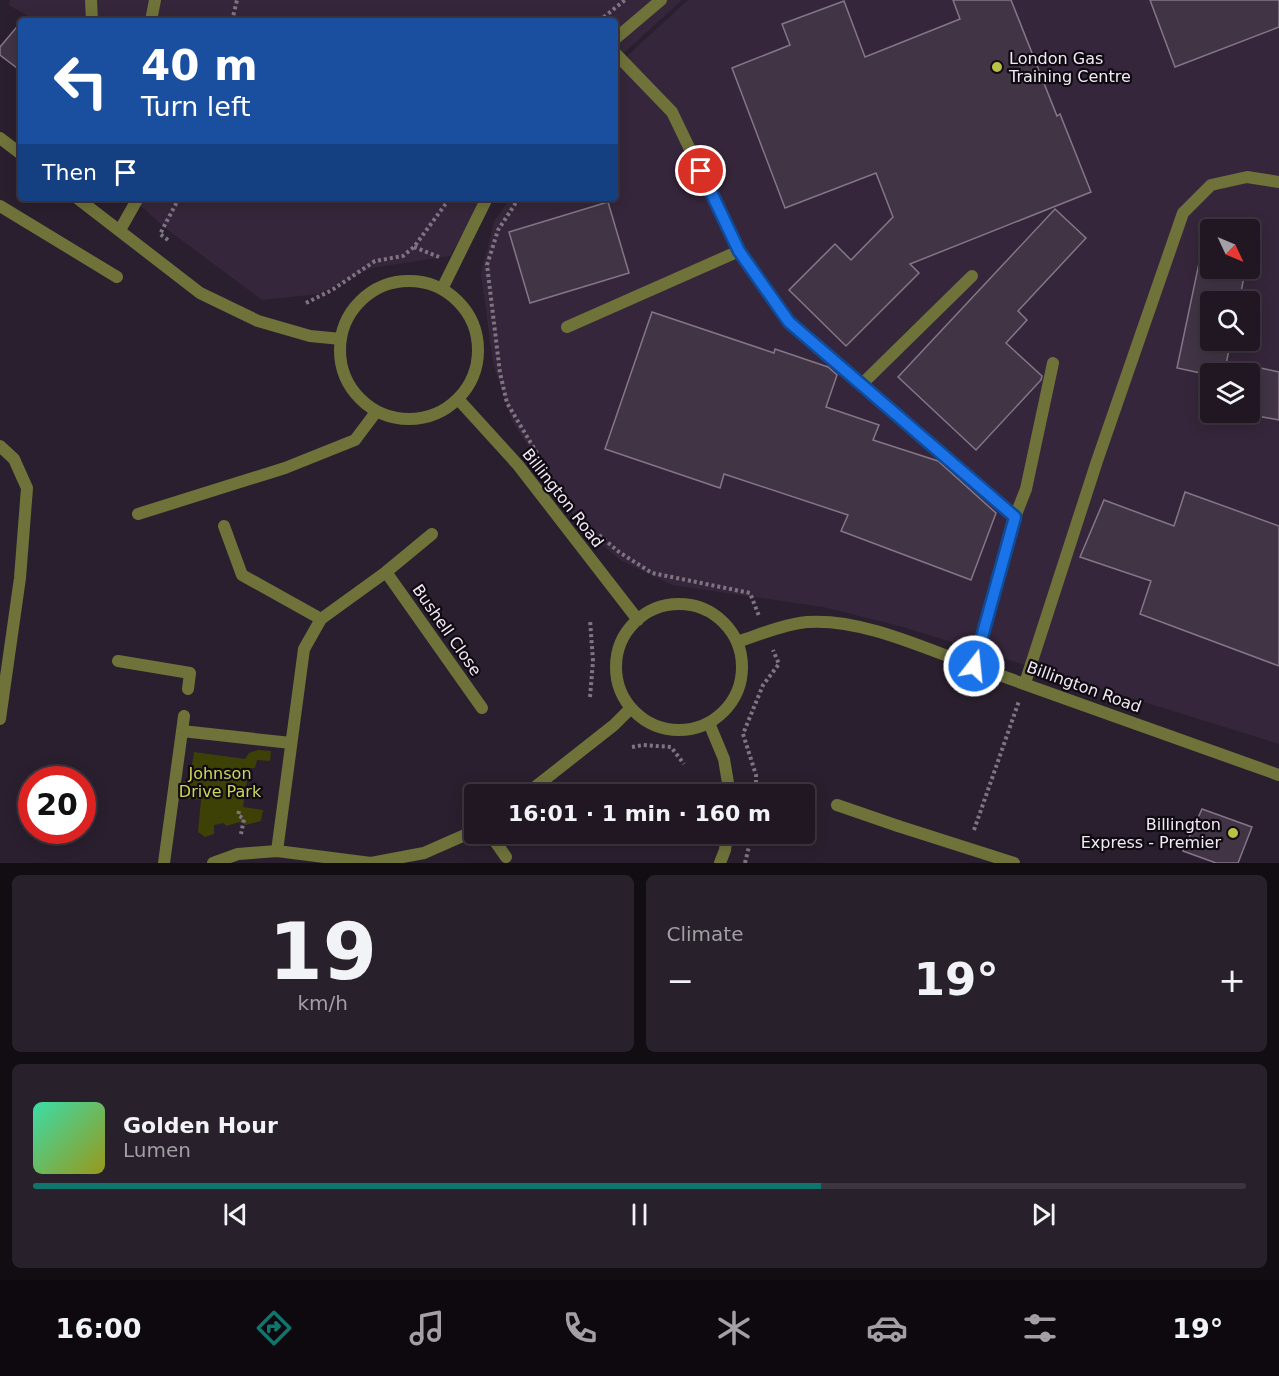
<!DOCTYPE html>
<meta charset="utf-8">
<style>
:root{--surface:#201722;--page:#28202a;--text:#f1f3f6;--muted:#a29fa5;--line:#3d3640;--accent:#0f766e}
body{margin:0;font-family:"DejaVu Sans",sans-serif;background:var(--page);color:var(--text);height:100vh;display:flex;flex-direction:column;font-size:22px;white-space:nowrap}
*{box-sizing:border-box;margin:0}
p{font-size:20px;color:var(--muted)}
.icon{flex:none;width:33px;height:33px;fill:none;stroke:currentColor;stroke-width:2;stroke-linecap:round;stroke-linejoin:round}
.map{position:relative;height:863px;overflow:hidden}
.side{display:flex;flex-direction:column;gap:12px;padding:12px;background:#120d13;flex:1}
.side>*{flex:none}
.banner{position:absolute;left:18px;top:18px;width:600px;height:183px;border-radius:6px;box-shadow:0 3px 15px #0003,0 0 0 2px var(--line);background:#1a4fa0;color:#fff;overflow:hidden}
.needle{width:39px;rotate:134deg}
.tools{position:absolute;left:1200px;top:219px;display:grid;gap:12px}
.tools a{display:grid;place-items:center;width:60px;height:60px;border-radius:6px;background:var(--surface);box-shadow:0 3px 15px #0003,0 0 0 2px var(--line);font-size:30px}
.speed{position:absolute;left:18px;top:766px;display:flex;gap:12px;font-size:30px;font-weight:700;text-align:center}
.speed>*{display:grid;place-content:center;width:78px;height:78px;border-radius:50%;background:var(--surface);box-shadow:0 3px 15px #0003,0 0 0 2px var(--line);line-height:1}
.speed .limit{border:9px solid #d22;background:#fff;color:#111}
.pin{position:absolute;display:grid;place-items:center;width:51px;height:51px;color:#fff;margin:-26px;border:3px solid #fff;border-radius:50%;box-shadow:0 2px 6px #0007}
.me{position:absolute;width:66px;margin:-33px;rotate:16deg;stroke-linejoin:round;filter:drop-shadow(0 0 4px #0008)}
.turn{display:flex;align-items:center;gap:21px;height:126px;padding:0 24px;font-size:27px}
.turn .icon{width:78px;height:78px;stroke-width:2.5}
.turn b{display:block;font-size:42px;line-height:51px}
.then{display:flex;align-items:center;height:57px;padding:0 24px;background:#0003;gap:12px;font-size:22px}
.big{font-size:45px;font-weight:700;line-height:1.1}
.side .tile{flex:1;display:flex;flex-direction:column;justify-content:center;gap:9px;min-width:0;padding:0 21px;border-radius:9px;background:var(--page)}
.side .dial{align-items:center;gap:0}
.dial b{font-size:78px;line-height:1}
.song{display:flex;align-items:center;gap:18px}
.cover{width:72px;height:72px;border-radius:9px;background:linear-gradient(135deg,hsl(160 70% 55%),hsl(60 70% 35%))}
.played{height:6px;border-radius:3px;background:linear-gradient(90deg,var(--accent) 65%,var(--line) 65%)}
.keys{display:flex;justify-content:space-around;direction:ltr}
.heat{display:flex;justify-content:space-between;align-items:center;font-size:33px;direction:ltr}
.side .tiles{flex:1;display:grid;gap:12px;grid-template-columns:1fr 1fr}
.tile:last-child{grid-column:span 2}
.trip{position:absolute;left:464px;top:784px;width:351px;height:60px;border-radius:6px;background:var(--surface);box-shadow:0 3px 15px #0003,0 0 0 2px var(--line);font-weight:700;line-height:60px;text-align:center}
.tabs{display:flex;height:96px;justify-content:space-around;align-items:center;background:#0d090e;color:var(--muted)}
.tabs .icon{width:42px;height:42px}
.tabs .current{color:var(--accent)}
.tabs b{font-size:27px;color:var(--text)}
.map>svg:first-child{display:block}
</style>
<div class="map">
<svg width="1279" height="863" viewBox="0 0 1279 863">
<rect width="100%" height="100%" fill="#2a1f2e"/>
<!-- built -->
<path fill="#36263b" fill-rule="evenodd" d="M10,0H682L615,61V21H36L9,5Z
M688,0H1279V744L903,627L823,607L672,585L620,560L581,527L512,421L493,363L481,274L494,222L510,198H615V67ZM1210,230H1250V268H1210ZM1210,302H1250V340H1210ZM1210,374H1250V412H1210Z
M132,198H484L450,256L372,268L318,294L262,300L164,227Z"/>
<!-- green -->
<path fill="#3e4105" d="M258,750L271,751L270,761L257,760L255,768H249L243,807L263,810L261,821L246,825L240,822L226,826L224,823L214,825V834L205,837L198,832L201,800L182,798L179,791L180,784L190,778L194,752L245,759L249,753Z"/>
<!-- building -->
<path fill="#413545" stroke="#847688" stroke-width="1.5" d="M953,0H1011L1057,116L1060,114L1091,192L910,264L919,273L846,346L789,290L835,244L851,260L893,217L876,173L785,208L732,68L790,45L782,24L844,1L865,57L960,19Z
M1150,0H1279V27L1175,67Z
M21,22V71L0,55V47Z
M608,202L629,273L530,303L509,232Z
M1055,209L1086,238L1018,311L1027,320L1006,343L1042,376L1041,380L976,450L898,377Z
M1199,263L1210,265V268H1227L1245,272L1239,302H1210V340H1231L1224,374H1210V375L1177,368Z
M652,312L774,353L775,349L828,367L837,375L826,407L879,425L873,440L938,461L996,513L971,580L841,531L848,515L724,474L720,488L605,449Z
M1256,367L1279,372V420L1247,414L1250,412V400Z
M1185,492L1279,526V666L1140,614L1151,581L1080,557L1104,500L1174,526Z
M1202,809L1252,827L1238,863H1216L1183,851Z"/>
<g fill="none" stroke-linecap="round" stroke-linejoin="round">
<!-- path -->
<path stroke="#7f7582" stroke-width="4" stroke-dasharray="3 3" stroke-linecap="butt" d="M232,21L237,0
M599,21L625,0
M519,198L498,230L487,265L500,373L507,403L541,460
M168,240L160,234L179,198
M414,247L439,257
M306,303L332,290L375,261L403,256L414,247L450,198
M599,535L619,552L652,573L750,593L759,616
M590,697L593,661L590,620
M632,747L643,745L671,747L684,764
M191,789L208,791
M756,795V775L743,734L763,685L779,664L773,650
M239,811L238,815L244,819L241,834
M974,830L1019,701
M745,863L752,834"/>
<!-- service -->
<path stroke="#6f733a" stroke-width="12" d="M91,0L92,21
M151,21L155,0
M615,53L672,112L739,251L789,322L1015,517L974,666
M0,206L117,277
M120,230L138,198
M567,327L739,251
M861,385L972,276
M138,514L285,468L355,440L376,412
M1015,517L1026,489L1053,363
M224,526L242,575L321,619
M118,661L190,673L188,689
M1025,683L1097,461L1183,213L1211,185L1247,177L1279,182
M182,731L184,716
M837,805L898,826
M490,834L506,857
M164,863L182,731L291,743"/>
<!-- minor -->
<path stroke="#6f733a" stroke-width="12" d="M0,446L14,459L27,488L20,578L0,719
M386,572L482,708
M709,723L724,759L730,795
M525,795L614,725L631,708
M898,826L1014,863
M277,851L304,649L321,619L386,572L432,534
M213,863L238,854L277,851L371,863
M371,863L424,853L474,831
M720,863L725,850L727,834"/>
<!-- tertiary -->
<path stroke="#6f733a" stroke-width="12" d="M615,39L661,0
M0,138L21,154
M77,198L200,293L258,321L310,336L341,339
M340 350a69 69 0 1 1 138 0a69 69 0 1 1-138 0Z
M442,289L487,198
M458,399L518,465L638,620
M616 667a63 63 0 1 1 126 0a63 63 0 1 1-126 0Z
M737,642C759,635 784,624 807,622C861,618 924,648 974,666C1075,702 1177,738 1279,775"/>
</g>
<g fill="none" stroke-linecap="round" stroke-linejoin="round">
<defs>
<path id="route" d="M701,171L739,251L789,322L1015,517L974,666"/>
</defs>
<!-- route casing -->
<use href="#route" stroke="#114b97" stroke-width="15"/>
<!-- route -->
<use href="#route" stroke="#1a73e8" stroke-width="10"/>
</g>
<!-- markers -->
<g fill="#b9c046" stroke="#100b12" stroke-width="2">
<circle cx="997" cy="67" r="6"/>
<circle cx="1233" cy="833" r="6"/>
</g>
<g text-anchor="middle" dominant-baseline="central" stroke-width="4.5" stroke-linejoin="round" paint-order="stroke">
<!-- poi labels -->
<g font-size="16" fill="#f1e9f3" stroke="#100b12" text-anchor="start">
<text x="1009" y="58">London Gas<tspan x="1009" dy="18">Training Centre</tspan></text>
<text x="1221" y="824" text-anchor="end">Billington<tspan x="1221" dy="18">Express - Premier</tspan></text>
</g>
<!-- street labels -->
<g font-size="16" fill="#f1e9f3" stroke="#100b12">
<text transform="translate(563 498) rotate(52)">Billington Road</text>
<text transform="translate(447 630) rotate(55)">Bushell Close</text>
<text transform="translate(1084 687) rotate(20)">Billington Road</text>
</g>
<!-- park labels -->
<g font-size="16" fill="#ced65a" stroke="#100b12">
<text x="220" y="773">Johnson<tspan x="220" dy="18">Drive Park</tspan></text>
</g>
</g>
</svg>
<div class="tools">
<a><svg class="needle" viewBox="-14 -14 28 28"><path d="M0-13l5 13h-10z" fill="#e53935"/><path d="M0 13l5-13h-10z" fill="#a29fa5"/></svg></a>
<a><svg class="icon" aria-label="search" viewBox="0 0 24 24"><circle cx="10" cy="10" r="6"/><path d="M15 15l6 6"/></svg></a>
<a><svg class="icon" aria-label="layers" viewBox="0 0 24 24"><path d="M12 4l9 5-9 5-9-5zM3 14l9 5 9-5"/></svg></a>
</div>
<div class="speed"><div class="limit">20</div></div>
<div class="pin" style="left:701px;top:171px;background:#d93025"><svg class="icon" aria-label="arrive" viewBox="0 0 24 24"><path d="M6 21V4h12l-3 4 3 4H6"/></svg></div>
<svg class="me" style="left:974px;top:666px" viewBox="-20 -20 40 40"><circle r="17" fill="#1a73e8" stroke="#fff" stroke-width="3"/><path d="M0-11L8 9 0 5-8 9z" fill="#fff"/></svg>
<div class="trip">16:01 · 1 min · 160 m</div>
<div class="banner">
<div class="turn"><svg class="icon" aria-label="left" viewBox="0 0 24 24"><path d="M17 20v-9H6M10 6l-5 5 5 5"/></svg><div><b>40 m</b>Turn left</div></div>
<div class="then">Then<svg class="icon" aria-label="arrive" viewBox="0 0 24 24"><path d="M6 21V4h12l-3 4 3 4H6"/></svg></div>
</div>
</div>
<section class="side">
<div class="tiles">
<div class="tile dial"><b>19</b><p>km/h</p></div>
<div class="tile"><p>Climate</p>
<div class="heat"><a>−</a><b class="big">19°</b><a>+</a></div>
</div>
<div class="tile">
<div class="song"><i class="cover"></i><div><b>Golden Hour</b><p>Lumen</p></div></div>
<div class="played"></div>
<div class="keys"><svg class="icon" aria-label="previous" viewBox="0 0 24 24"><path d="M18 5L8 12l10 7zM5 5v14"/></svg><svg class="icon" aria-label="pause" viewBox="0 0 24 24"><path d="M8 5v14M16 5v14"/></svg><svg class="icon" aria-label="next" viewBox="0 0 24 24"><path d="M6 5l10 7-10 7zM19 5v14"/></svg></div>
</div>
</div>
</section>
<nav class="tabs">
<b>16:00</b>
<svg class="icon current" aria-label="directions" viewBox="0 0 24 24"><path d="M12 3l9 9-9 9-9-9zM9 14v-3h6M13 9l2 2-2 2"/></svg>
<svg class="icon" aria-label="music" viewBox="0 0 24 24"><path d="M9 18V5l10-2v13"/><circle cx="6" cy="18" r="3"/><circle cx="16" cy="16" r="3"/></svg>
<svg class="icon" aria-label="phone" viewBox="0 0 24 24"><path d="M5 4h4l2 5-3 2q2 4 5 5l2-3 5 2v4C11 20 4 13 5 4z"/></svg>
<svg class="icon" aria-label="climate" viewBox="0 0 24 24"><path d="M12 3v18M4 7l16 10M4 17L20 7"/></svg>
<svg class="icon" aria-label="car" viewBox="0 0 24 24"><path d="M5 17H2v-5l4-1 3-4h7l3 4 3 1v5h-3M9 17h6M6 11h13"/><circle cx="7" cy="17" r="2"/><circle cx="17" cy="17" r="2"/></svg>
<svg class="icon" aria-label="filters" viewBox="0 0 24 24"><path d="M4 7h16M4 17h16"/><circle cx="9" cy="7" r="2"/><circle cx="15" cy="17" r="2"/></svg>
<b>19°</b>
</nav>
